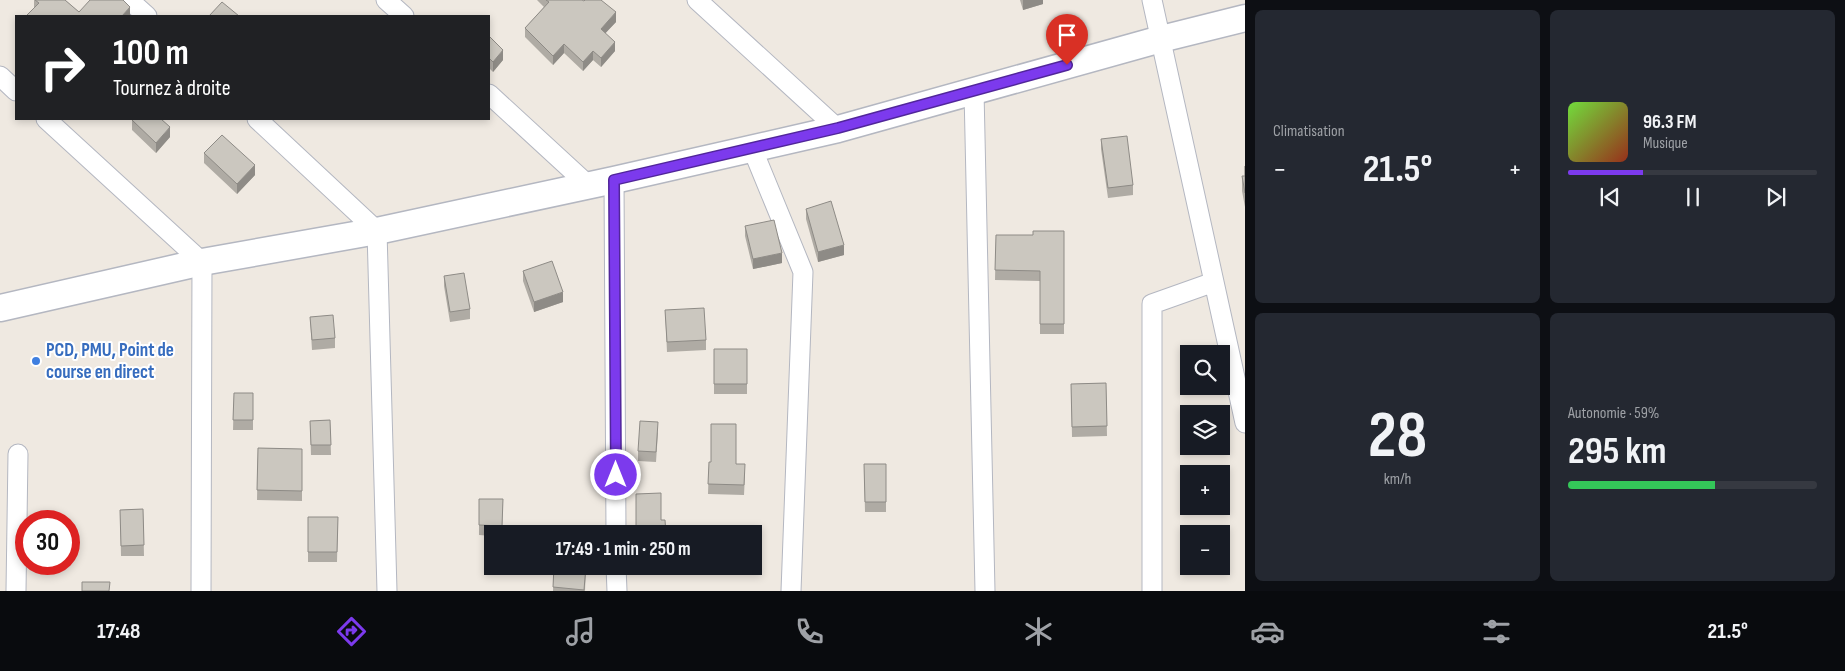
<!DOCTYPE html>
<html lang="fr">
<meta charset="utf-8">
<style>
:root{--surface:#171b24;--page:#242831;--text:#f1f3f6;--muted:#9ea1a6;--line:#363941;--accent:#7c3aed}
body{margin:0;font-family:"Sofia Sans Condensed",sans-serif;background:var(--page);color:var(--text);height:100vh;display:flex;flex-direction:column;font-size:19px;white-space:nowrap}
*{box-sizing:border-box;margin:0}
p{font-size:16px;color:var(--muted)}
.icon{flex:none;width:28px;height:28px;fill:none;stroke:currentColor;stroke-width:2;stroke-linecap:round;stroke-linejoin:round}
.map{position:relative;flex:1;overflow:hidden}
.side{display:flex;flex-direction:column;gap:10px;padding:10px;background:#0d0f14;width:600px}
.side>*{flex:none}
.hud{position:absolute;left:15px;top:15px;width:475px;height:105px;border-radius:0px;box-shadow:0 2px 8px #0003;background:#202124;color:#fff;overflow:hidden}
.fabs{position:absolute;left:1180px;top:345px;display:grid;gap:10px}
.fabs a{display:grid;place-items:center;width:50px;height:50px;border-radius:0px;background:var(--surface);box-shadow:0 2px 8px #0003;font-size:25px}
.speed{position:absolute;left:15px;top:510px;display:flex;gap:10px;font-size:25px;font-weight:700;text-align:center}
.speed>*{display:grid;place-content:center;width:65px;height:65px;border-radius:50%;background:var(--surface);box-shadow:0 2px 8px #0003;line-height:1}
.speed .limit{border:8px solid #d22;background:#fff;color:#111}
.pin{position:absolute;display:grid;place-items:center;width:42px;height:42px;color:#fff;margin:-51px -21px;border-radius:50% 50% 50% 0;rotate:-45deg;box-shadow:0 0 5px #0007}
.pin .icon{rotate:45deg}
.me{position:absolute;width:55px;margin:-28px;rotate:0deg;stroke-linejoin:round;filter:drop-shadow(0 0 4px #0008)}
.turn{display:flex;align-items:center;gap:18px;height:105px;padding:0 15px;font-size:22px}
.turn .icon{width:65px;height:65px;stroke-width:2.5}
.turn b{display:block;font-size:35px;line-height:42px}
.big{font-size:38px;font-weight:700;line-height:1.1}
.side .widget{flex:1;display:flex;flex-direction:column;justify-content:center;gap:8px;min-width:0;padding:0 18px;border-radius:8px;background:var(--page)}
.side .dial{align-items:center;gap:0}
.dial b{font-size:65px;line-height:1}
.song{display:flex;align-items:center;gap:15px}
.cover{width:60px;height:60px;border-radius:8px;background:linear-gradient(135deg,hsl(100 70% 55%),hsl(10 70% 35%))}
.played{height:5px;border-radius:2px;background:linear-gradient(90deg,var(--accent) 30%,var(--line) 30%)}
.keys{display:flex;justify-content:space-around;direction:ltr}
.heat{display:flex;justify-content:space-between;align-items:center;font-size:28px;direction:ltr}
.charge{height:8px;border-radius:4px;background:linear-gradient(90deg,#34c759 59%,var(--line) 0)}
.side .tiles{flex:1;display:grid;gap:10px;grid-template-columns:repeat(2,1fr)}
.trip{position:absolute;left:484px;top:525px;width:278px;height:50px;border-radius:0px;background:var(--surface);box-shadow:0 2px 8px #0003;font-weight:700;line-height:50px;text-align:center}
.menu{display:flex;height:80px;justify-content:space-around;align-items:center;background:#090b0e;color:var(--muted)}
.menu .icon{width:35px;height:35px}
.menu .current{color:var(--accent)}
.menu b{font-size:22px;color:var(--text)}
main{display:flex;flex:1;min-height:0}
.map>svg:first-child{display:block}
</style>
<main>
<div class="map">
<svg width="1245" height="591" viewBox="0 0 1245 591">
<rect width="100%" height="100%" fill="#efe9e1"/>
<g fill="none" stroke-linecap="round" stroke-linejoin="round">
<defs>
<path id="street" d="M129,0L147,16
M386,0L404,16
M697,0L838,129
M1152,0L1245,423
M0,76L16,91
M974,91L985,591
M489,94L588,185
M46,119L202,262L201,591
M257,119L377,231L387,591
M752,148L803,272L791,591
M614,180L616,534
M616,566L617,591
M16,591L18,454
M1152,591V304L1214,282"/>
<path id="secondary" d="M0,308L202,262L377,231L614,180L838,129L1161,39L1245,18"/>
</defs>
<!-- street casing -->
<use href="#street" stroke="#b4b7c1" stroke-width="21"/>
<!-- secondary casing -->
<use href="#secondary" stroke="#b4b7c1" stroke-width="29"/>
<!-- street -->
<use href="#street" stroke="#fff" stroke-width="19"/>
<!-- secondary -->
<use href="#secondary" stroke="#fff" stroke-width="26"/>
</g>
<!-- wall -->
<path fill="#afaba4" d="M34,0H65L79,12L34,8Z
M537,0H582L616,22L605,33L615,51L601,67L593,60L583,71L564,53L553,65L525,37V28L544,7Z
M1020,0H1043V4L1023,10Z
M16,27V38L15,37V28Z
M489,36L503,60L493,72L489,68Z
M132,120L170,137L156,153L132,130Z
M1101,139L1133,185V195L1108,198L1101,149Z
M204,153L255,175L237,194L204,163Z
M1244,166H1245V207L1242,191V176H1244Z
M806,209L844,255L818,262L806,219Z
M745,226L782,263L753,269L745,236Z
M1064,231V334H1040V281L995,280L996,235H1033Z
M523,271L563,302L534,312L523,281Z
M444,276L470,309V319L450,322L444,286Z
M665,310L706,340V350L667,352Z
M310,317L335,338V348L312,350Z
M714,349H747V394H714Z
M1106,383L1107,436L1072,437L1071,384Z
M234,393H253V430H233Z
M330,420L331,455H311L310,421Z
M658,432L656,462L638,461V451Z
M258,448L302,449V501L257,500Z
M709,462L736,464L745,474L744,495L708,494Z
M864,464H886V512H865Z
M479,499H503L502,534H492V536L479,535Z
M143,509L144,556H121L120,510Z
M308,517H338L337,562H308Z
M554,566H586L585,591H553Z"/>
<!-- shaded-wall -->
<path fill="#8e8b86" d="M1023,0H1043V4L1023,10Z
M130,7V16H122Z
M616,12V22L601,38V29Z
M615,42V51L601,67V58Z
M564,44V53L553,65V56Z
M503,50V60L493,72V62Z
M593,51V60L583,71V62Z
M170,127V137L156,153V143Z
M255,165V175L237,194V184Z
M844,245V255L818,262V252Z
M782,253V263L753,269V259Z
M563,292V302L534,312V302Z"/>
<!-- building -->
<path fill="#cbc7bf" stroke="#8e8b86" d="M35,0H65L79,12L90,0H123L130,7L122,16H26L39,3Z
M546,0H582L584,1L585,0H601L616,12L601,29L615,42L601,58L593,51L583,62L564,44L553,56L525,28L549,2Z
M222,2L239,16H209Z
M489,36L503,50L493,62L489,58Z
M133,119H161L170,127L156,143L132,120Z
M222,135L255,165L237,184L204,153Z
M1127,136L1133,185L1108,188L1101,139Z
M1242,176H1245V193Z
M831,201L844,245L818,252L806,209Z
M774,220L782,253L753,259L745,226Z
M1033,231H1064V324H1040V271L995,270L996,235H1033Z
M552,261L563,292L534,302L523,271Z
M464,273L470,309L450,312L444,276Z
M704,308L706,340L667,342L665,310Z
M333,315L335,338L312,340L310,317Z
M714,349H747V384H714Z
M1106,383L1107,426L1072,427L1071,384Z
M234,393H253V420H233Z
M330,420L331,445H311L310,421Z
M640,421L658,422L656,452L638,451Z
M711,424H736V464H745L744,485L708,484L709,462H711Z
M258,448L302,449V491L257,490Z
M864,464H886V502H865Z
M661,493V520H665L666,534H636V494Z
M479,499H503L502,526L479,525Z
M143,509L144,545L121,546L120,510Z
M308,517H338L337,552H308Z
M554,566H586L584,590L553,587Z
M82,582H110L109,591H82Z"/>
<g fill="none" stroke-linecap="round" stroke-linejoin="round">
<defs>
<path id="route" d="M616,475L614,180L838,128L1067,65"/>
</defs>
<!-- route casing -->
<use href="#route" stroke="#51269a" stroke-width="12"/>
<!-- route -->
<use href="#route" stroke="#7c3aed" stroke-width="9"/>
</g>
<!-- markers -->
<circle fill="#3f7fe0" stroke="#fff" stroke-width="2" cx="36" cy="361" r="5"/>
<g text-anchor="middle" dominant-baseline="central" stroke-width="4" stroke-linejoin="round" paint-order="stroke">
<!-- shop labels -->
<g font-size="19" font-weight="bold" fill="#366cbe" stroke="#fff" text-anchor="start">
<text x="46" y="350">PCD, PMU, Point de<tspan x="46" dy="22">course en direct</tspan></text>
</g>
</g>
</svg>
<div class="fabs">
<a><svg class="icon" aria-label="search" viewBox="0 0 24 24"><circle cx="10" cy="10" r="6"/><path d="M15 15l6 6"/></svg></a>
<a><svg class="icon" aria-label="layers" viewBox="0 0 24 24"><path d="M12 4l9 5-9 5-9-5zM3 14l9 5 9-5"/></svg></a>
<a>+</a>
<a>−</a>
</div>
<div class="speed"><div class="limit">30</div></div>
<div class="pin" style="left:1067px;top:65px;background:#d93025"><svg class="icon" aria-label="arrive" viewBox="0 0 24 24"><path d="M6 21V4h12l-3 4 3 4H6"/></svg></div>
<svg class="me" style="left:616px;top:475px" viewBox="-20 -20 40 40"><circle r="17" fill="#7c3aed" stroke="#fff" stroke-width="3"/><path d="M0-11L8 9 0 5-8 9z" fill="#fff"/></svg>
<div class="trip">17:49 · 1 min · 250 m</div>
<div class="hud">
<div class="turn"><svg class="icon" aria-label="right" viewBox="0 0 24 24"><path d="M7 20v-9h11M14 6l5 5-5 5"/></svg><div><b>100 m</b>Tournez à droite</div></div>
</div>
</div>
<section class="side">
<div class="tiles">
<div class="widget"><p>Climatisation</p>
<div class="heat"><a>−</a><b class="big">21.5°</b><a>+</a></div>
</div>
<div class="widget">
<div class="song"><i class="cover"></i><div><b>96.3 FM</b><p>Musique</p></div></div>
<div class="played"></div>
<div class="keys"><svg class="icon" aria-label="previous" viewBox="0 0 24 24"><path d="M18 5L8 12l10 7zM5 5v14"/></svg><svg class="icon" aria-label="pause" viewBox="0 0 24 24"><path d="M8 5v14M16 5v14"/></svg><svg class="icon" aria-label="next" viewBox="0 0 24 24"><path d="M6 5l10 7-10 7zM19 5v14"/></svg></div>
</div>
<div class="widget dial"><b>28</b><p>km/h</p></div>
<div class="widget"><p>Autonomie · 59%</p><b class="big">295 km</b><div class="charge"></div></div>
</div>
</section>
</main>
<nav class="menu">
<b>17:48</b>
<svg class="icon current" aria-label="directions" viewBox="0 0 24 24"><path d="M12 3l9 9-9 9-9-9zM9 14v-3h6M13 9l2 2-2 2"/></svg>
<svg class="icon" aria-label="music" viewBox="0 0 24 24"><path d="M9 18V5l10-2v13"/><circle cx="6" cy="18" r="3"/><circle cx="16" cy="16" r="3"/></svg>
<svg class="icon" aria-label="phone" viewBox="0 0 24 24"><path d="M5 4h4l2 5-3 2q2 4 5 5l2-3 5 2v4C11 20 4 13 5 4z"/></svg>
<svg class="icon" aria-label="climate" viewBox="0 0 24 24"><path d="M12 3v18M4 7l16 10M4 17L20 7"/></svg>
<svg class="icon" aria-label="car" viewBox="0 0 24 24"><path d="M5 17H2v-5l4-1 3-4h7l3 4 3 1v5h-3M9 17h6M6 11h13"/><circle cx="7" cy="17" r="2"/><circle cx="17" cy="17" r="2"/></svg>
<svg class="icon" aria-label="filters" viewBox="0 0 24 24"><path d="M4 7h16M4 17h16"/><circle cx="9" cy="7" r="2"/><circle cx="15" cy="17" r="2"/></svg>
<b>21.5°</b>
</nav>
